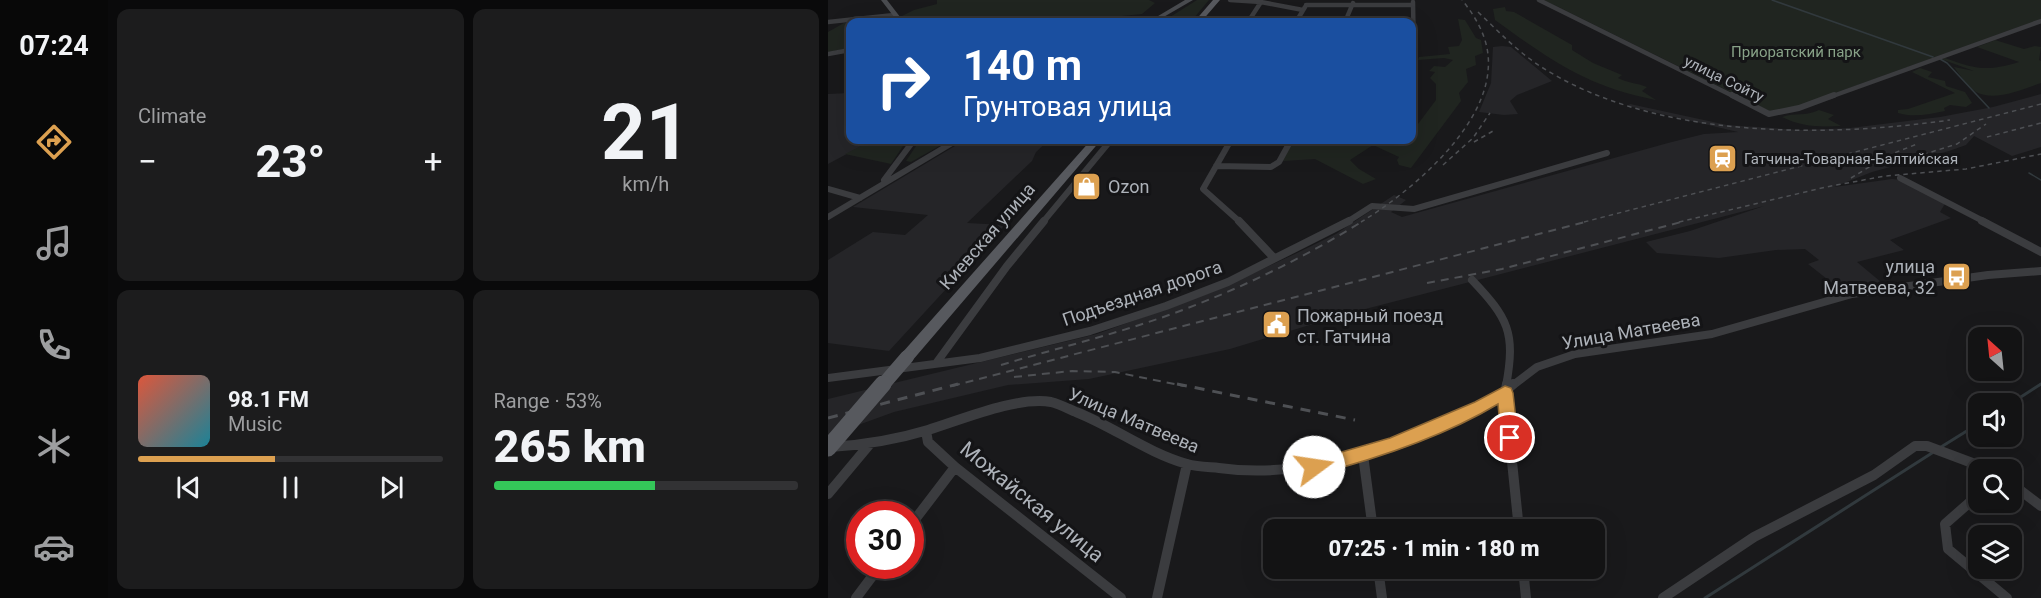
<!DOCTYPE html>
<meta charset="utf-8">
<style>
:root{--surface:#131314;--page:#1c1c1d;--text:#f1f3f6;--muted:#9d9ea0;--line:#323234;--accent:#dca050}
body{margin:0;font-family:Roboto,sans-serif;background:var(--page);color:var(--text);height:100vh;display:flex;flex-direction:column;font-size:22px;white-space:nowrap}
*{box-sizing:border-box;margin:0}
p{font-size:20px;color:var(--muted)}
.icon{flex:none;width:33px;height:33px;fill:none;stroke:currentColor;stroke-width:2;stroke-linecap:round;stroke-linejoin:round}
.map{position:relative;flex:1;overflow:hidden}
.side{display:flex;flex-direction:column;gap:9px;padding:9px;background:#0a0a0b;width:720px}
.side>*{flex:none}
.top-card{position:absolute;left:18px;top:18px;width:570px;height:126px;border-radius:12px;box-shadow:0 6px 24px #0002,0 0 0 2px var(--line);background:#1a4fa0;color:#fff;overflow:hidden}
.needle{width:39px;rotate:333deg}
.tools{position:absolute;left:1140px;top:327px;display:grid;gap:12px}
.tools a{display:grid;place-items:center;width:54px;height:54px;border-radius:12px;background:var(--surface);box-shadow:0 6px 24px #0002,0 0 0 2px var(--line);font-size:30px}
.speed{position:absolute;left:18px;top:501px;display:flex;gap:12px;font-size:30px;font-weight:700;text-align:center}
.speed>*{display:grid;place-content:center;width:78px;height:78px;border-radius:50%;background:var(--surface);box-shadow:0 6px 24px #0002,0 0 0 2px var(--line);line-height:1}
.speed .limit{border:9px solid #d22;background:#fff;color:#111}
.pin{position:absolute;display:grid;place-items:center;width:51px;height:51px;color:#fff;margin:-26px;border:3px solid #fff;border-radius:50%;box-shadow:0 2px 6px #0007}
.me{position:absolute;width:66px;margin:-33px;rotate:76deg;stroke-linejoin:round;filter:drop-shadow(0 0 4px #0008)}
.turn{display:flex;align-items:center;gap:21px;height:126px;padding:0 18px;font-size:27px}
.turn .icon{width:78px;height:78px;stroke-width:2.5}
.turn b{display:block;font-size:42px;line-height:51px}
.big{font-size:45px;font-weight:800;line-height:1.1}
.side .widget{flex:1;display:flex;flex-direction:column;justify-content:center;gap:9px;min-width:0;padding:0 21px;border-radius:12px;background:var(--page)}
.side .dial{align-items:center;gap:0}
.dial b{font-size:78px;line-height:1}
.song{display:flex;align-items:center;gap:18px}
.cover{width:72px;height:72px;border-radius:9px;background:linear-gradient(135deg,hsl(10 70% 55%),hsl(190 70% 35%))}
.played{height:6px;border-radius:3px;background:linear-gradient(90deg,var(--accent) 45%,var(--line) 45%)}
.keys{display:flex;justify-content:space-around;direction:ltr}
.heat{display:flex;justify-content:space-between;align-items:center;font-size:33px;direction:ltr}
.charge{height:9px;border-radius:4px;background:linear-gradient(90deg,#34c759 53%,var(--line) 0)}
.side .tiles{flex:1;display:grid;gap:9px;grid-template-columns:repeat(2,1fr)}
.trip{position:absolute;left:435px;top:519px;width:342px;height:60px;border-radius:12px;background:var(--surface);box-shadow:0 6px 24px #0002,0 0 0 2px var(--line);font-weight:800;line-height:60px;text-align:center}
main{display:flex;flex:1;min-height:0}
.tabs{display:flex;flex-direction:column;width:108px;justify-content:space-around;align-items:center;background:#080808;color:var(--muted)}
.tabs .icon{width:42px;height:42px}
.tabs .on{color:var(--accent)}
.tabs b{font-size:27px;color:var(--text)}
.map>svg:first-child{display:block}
</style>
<main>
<nav class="tabs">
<b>07:24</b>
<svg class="icon on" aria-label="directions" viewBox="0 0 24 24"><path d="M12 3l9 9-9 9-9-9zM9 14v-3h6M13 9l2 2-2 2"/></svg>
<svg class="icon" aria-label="music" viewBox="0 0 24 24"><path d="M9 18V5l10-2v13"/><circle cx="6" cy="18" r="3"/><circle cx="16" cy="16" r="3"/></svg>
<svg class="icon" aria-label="phone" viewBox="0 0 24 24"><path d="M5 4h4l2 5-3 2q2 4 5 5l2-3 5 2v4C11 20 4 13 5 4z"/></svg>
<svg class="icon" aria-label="climate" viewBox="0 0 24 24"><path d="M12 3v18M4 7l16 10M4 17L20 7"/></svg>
<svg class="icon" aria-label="car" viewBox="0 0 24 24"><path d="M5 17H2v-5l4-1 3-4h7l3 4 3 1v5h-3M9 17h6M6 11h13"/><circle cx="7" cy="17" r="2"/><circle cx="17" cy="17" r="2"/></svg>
</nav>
<section class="side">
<div class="tiles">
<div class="widget"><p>Climate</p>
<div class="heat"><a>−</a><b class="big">23°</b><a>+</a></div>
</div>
<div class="widget dial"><b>21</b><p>km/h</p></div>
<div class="widget">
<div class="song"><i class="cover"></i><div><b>98.1 FM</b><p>Music</p></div></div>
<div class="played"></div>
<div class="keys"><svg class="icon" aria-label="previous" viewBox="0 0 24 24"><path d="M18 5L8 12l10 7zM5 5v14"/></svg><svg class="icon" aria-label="pause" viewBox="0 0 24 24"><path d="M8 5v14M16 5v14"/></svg><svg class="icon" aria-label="next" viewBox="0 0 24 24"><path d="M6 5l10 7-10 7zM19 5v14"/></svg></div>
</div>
<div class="widget"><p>Range · 53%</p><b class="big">265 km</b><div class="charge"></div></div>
</div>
</section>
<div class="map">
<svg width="1213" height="598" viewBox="0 0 1213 598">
<rect width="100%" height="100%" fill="#19191b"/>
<!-- built -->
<path fill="#252528" d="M674,46L683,47L724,81L689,95L682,101L690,114L676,115L651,112L663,83L665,47Z
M22,93V140H45L0,164V94Z
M1213,94V147L1184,156L1146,136L1138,145L1121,151L1044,172L1006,187L1064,179L1072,180L1118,202L1112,212L1123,218L1062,240L1076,250L1029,262L1053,282L1013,290L980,264L991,260L977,249L948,250L891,258L829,253L818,242L862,231L936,206L518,314L402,349L261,379L180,385L66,412L0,436V399L269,334L384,292L467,254L508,234L566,195L578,200L563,212L574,217L840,143L876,134L910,132L800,106L802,104L899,125L973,130L1022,128L1112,117L1165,107Z
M137,140H221L208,152L204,161L139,223L177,225L61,351L0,343V260L45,232L77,235L100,215L25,207Z"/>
<!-- green -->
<path fill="#202520" d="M109,0H321L327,3L314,14L294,16L288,21L314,22H88L74,16L86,10L109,4Z
M369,0H381L366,18L342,17Z
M716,0H1213V19L974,105L943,112Z
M677,7L678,11L686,12L744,45V50L765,63L794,75L790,78C800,83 809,83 819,87L814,91L828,100C759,87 722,60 667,20L665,9Z
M630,19L637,20L648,38L653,40L655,53L647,56L648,65L638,69L640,82L631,93L633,101L583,168L571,165L569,160L571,157L545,145L522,160L531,169L548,179L535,184L487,159L455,161L465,140H584V128H587L608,100V84L602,78L607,72L601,71L606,66L617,67L625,60L616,58L590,60L591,57L622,54L620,47L631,46L634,40Z
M16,23H22V48L0,52V32Z
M1167,40L1196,49L1207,46L1213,47L1211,60L1213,61V83C1195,89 1167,102 1148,92C1140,88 1132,75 1126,67L1146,71L1113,59L1117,58C1147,69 1159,72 1191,62L1149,47Z
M1092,68L1104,72L1100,77L1117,81L1118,86L1137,92L1144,103L1138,107L1122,105L1116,108L1117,111C1102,114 1085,118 1070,113V110L1080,109L1127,93L1084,72Z
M991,110L1006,115L1000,119L1013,126C991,127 974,127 954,117C968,112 977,117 991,110Z
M45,140H79L63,164L17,154Z
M92,140H122L83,162L78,161Z"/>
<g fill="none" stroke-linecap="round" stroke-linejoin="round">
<!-- stream-far2 -->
<path stroke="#31393d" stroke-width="1.5" d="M944,0L1105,57
M1112,59L1119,63L1161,108
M1201,173L1213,180"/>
<!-- stream-far1 -->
<path stroke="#31393d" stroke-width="2" d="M1210,386L1213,384"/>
<!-- stream -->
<path stroke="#31393d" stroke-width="3" d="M1182,404L1213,384
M1113,447L1150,424
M877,598L1104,453"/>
<!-- street-far3 -->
<path stroke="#3b3c3f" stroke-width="4.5" d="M402,0L433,2L475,10
M711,0L907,97
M585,2L586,61
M478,5H585
M0,22L66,15
M420,22L433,2
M468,22L477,7
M517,22L525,3
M0,54L22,50
M1002,97L1213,21"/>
<!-- street-far2 -->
<path stroke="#3b3c3f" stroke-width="6" d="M904,95L941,114L971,108L1006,95
M403,140L375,189L412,222
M388,166L443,167L451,162L463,140
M1072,178L1157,222
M56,180L86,140
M0,189L32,198
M0,217L129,140
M215,222L283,140
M519,222L544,206L586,209L779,153"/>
<!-- street-far1 -->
<path stroke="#3b3c3f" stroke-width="8" d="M411,221L446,258
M1154,221L1213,252
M644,280C680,318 688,332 678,386
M109,362L179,266L216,221
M0,378L152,358L262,331L338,306L400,282L521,221
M684,386L709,367L747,354L884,334L1024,294L1160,275L1213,271"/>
<!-- street -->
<path stroke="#3b3c3f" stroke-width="10" d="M679,384L677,393L691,530
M98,431L100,442L127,467L293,598
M2,447C36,445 67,440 100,430C133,420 189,396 223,402C231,404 241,409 248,412C286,427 320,453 359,464C369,467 381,467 391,468C470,479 542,454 614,423C639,413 667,404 685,384
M535,455L545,530
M1184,484L1213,506
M0,494L41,445
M1150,495L1117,524L1120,549L1179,598
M82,526L127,467
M550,568L554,598
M695,568L698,598
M28,598L52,566
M329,598L359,464
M835,598L926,537L1046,475L1087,446H1099L1163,470"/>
<!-- secondary -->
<path fill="#494b4f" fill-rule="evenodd" d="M53,0H59L76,22H70Z
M357,0H365L327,22H320Z"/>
<!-- primary -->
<path fill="#57595e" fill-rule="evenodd" d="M385,0H392L373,22H366Z
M263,140H273L84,361H74L72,357L74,353Z"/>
<!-- rail-far2 -->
<path stroke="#4e5054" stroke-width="1.5" stroke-dasharray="4.5 4" stroke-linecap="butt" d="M650,12C671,32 691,53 715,68C828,139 995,138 1122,120
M1159,137L1213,123
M646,142L665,131
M1071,162L1129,144L1158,124
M1026,164L1050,157
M615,165L645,138L662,113
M1023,178L1061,155L1089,144
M533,222C581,193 655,131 660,71C663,44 651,21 634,0
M756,222L1213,104
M851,222L998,187L1057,176L1138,169L1213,154"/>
<!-- rail-far1 -->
<path stroke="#4e5054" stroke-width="2" stroke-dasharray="8 6" stroke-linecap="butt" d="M599,283L674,269L857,221
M173,365C233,347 293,333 352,311C416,287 477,257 535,221
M186,377L244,371L287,372L356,386
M124,386L761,221"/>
<!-- rail -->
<path stroke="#4e5054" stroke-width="3" stroke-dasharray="10 8" stroke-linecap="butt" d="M349,384L527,420
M0,418L130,384"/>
<!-- primary-bridge-far1 -->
<path stroke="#57595e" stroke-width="14" d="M54,386L79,357"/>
<!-- primary-bridge -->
<path stroke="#57595e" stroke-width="17" d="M0,448L55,384"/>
</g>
<!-- route -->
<path fill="#dca050" stroke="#8f6834" stroke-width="1.5" d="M677,386L683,388L685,393L690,438L688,443L682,445L676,443L673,438L670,404C615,437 548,459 486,475L480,473L478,467L480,462L486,460L562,438L647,402Z"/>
<!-- icons -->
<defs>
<symbol id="station-square" viewBox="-11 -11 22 22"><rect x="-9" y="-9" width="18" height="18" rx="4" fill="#dca050" stroke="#141416"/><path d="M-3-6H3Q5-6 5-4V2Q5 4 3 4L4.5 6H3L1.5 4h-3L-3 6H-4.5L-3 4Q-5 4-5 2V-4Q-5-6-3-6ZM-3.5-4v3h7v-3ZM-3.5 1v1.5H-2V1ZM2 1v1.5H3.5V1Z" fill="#fff"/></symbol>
<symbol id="shop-square" viewBox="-11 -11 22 22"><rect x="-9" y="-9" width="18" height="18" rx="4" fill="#dca050" stroke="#141416"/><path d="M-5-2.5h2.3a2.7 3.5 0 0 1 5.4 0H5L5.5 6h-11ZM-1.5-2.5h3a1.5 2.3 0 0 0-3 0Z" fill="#fff"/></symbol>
<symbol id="bus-square" viewBox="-11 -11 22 22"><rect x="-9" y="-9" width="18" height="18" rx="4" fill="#dca050" stroke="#141416"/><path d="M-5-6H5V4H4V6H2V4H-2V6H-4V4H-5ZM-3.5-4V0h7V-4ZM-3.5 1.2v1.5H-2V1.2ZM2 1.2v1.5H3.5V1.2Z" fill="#fff"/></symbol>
<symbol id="civic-square" viewBox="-11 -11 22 22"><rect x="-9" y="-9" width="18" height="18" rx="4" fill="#dca050" stroke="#141416"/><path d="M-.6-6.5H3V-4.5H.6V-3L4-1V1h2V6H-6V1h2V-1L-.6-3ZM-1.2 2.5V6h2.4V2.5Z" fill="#fff"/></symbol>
</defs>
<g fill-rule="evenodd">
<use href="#station-square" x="878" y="142" width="33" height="33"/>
<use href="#shop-square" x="242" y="170" width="33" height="33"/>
<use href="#bus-square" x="1112" y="260" width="33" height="33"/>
<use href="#civic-square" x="432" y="308" width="33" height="33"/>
</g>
<g text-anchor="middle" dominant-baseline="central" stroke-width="6" stroke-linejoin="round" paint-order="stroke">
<!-- far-park labels -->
<g font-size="15" fill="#87a187" stroke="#141416">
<text x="968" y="52">Приоратский парк</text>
</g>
<!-- far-street labels -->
<g font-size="15" fill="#adb2b9" stroke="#141416">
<text transform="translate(896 79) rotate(26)">улица Сойту</text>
</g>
<!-- far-poi labels -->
<g font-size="15" fill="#adb2b9" stroke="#141416" text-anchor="start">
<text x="916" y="159">Гатчина-Товарная-Балтийская</text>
</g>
<!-- poi labels -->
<g font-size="18" fill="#adb2b9" stroke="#141416" text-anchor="start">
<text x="280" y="186">Ozon</text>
<text x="1107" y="266" text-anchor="end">улица<tspan x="1107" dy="21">Матвеева, 32</tspan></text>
<text x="469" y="315">Пожарный поезд<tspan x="469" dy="21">ст. Гатчина</tspan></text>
</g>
<!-- street labels -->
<g font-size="18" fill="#adb2b9" stroke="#141416">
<text transform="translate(159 236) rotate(-49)">Киевская улица</text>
<text transform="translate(314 293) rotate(-19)">Подъездная дорога</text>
<text transform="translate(803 331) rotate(-10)">Улица Матвеева</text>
<text transform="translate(306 420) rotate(23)">Улица Матвеева</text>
</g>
<!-- near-street labels -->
<g font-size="21" fill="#adb2b9" stroke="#141416">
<text transform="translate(204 502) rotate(39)">Можайская улица</text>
</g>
</g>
</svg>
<div class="tools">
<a><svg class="needle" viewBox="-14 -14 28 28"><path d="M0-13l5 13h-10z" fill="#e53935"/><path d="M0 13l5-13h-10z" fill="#9d9ea0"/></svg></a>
<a><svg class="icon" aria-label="sound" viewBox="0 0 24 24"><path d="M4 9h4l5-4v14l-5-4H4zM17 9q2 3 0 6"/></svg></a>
<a><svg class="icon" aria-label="search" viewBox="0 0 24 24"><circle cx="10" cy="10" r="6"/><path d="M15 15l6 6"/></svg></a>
<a><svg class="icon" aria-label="layers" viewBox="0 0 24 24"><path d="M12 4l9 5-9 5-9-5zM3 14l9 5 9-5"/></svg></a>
</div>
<div class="speed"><div class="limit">30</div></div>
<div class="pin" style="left:682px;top:438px;background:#d93025"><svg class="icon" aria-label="arrive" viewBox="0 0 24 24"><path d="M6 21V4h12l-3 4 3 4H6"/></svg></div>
<svg class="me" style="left:486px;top:467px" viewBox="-20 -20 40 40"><circle r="19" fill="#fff"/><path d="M0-13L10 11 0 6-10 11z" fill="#dca050"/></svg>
<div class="trip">07:25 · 1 min · 180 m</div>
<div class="top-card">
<div class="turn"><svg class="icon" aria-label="right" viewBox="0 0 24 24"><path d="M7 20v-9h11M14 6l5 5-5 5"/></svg><div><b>140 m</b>Грунтовая улица</div></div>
</div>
</div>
</main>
